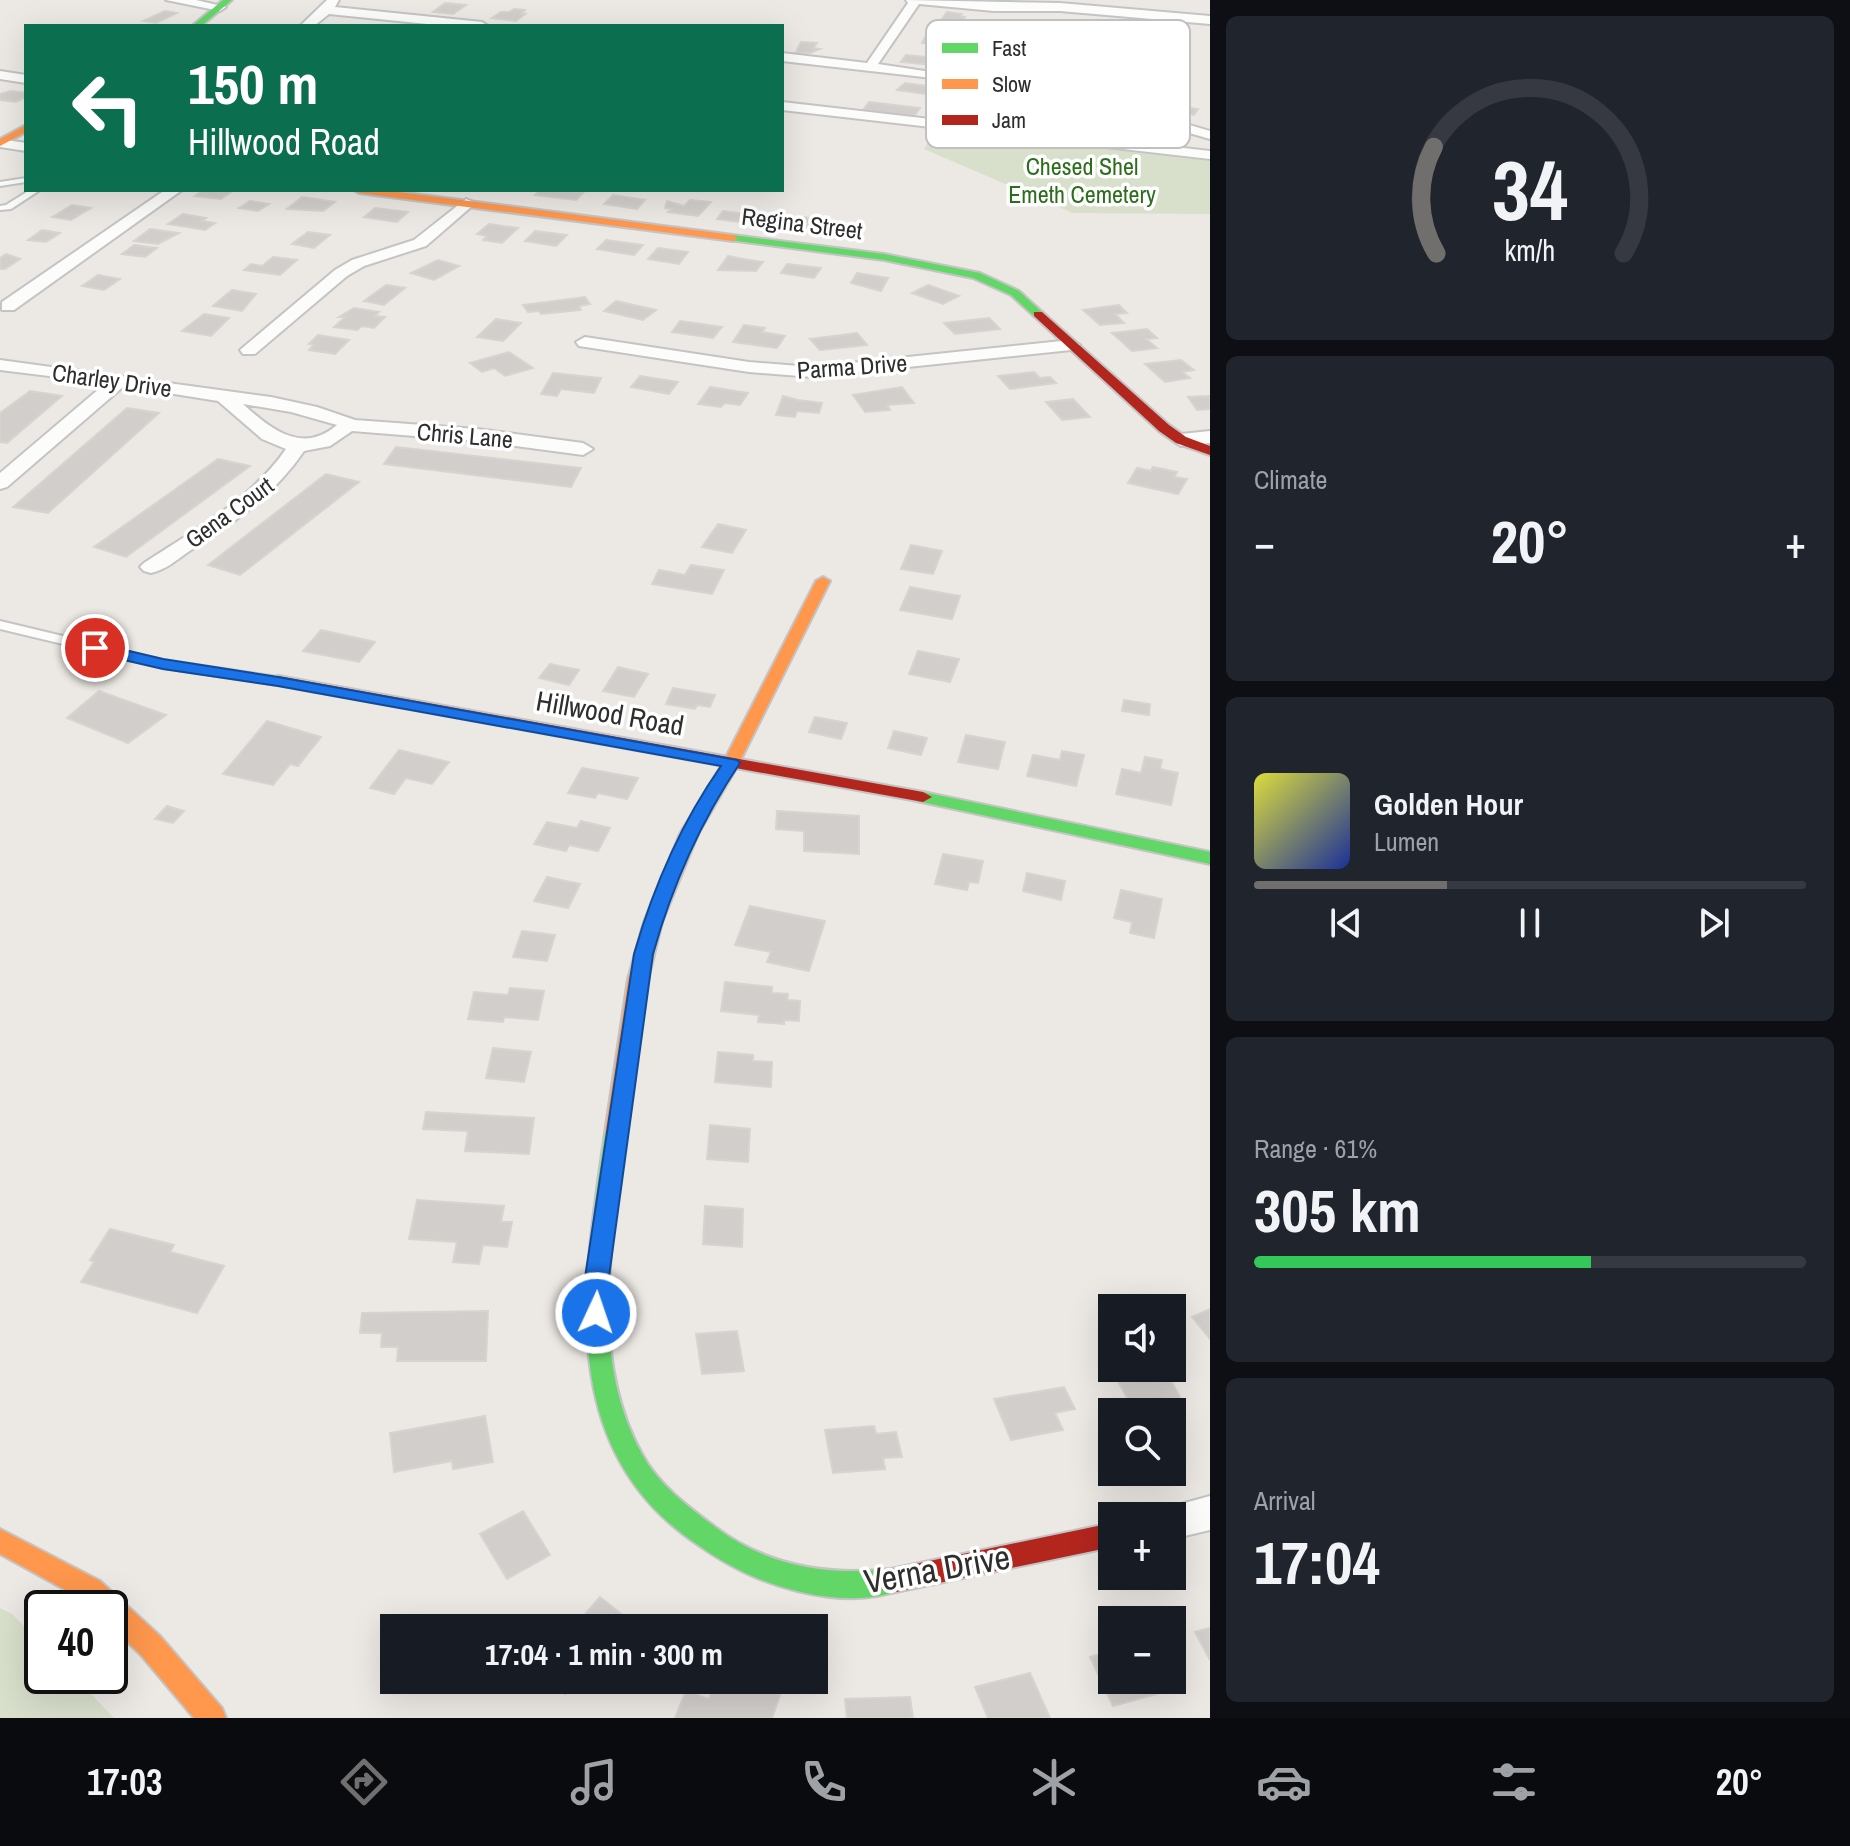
<!DOCTYPE html>
<meta charset="utf-8">
<style>
:root{--surface:#171b24;--page:#20242c;--text:#f1f3f6;--muted:#9ea1a6;--line:#363941;--accent:#706f6e}
body{margin:0;font-family:"Archivo Narrow",sans-serif;background:var(--page);color:var(--text);height:100vh;display:flex;flex-direction:column;font-size:30px;white-space:nowrap}
*{box-sizing:border-box;margin:0}
p{font-size:26px;color:var(--muted)}
.icon{flex:none;width:44px;height:44px;fill:none;stroke:currentColor;stroke-width:2;stroke-linecap:round;stroke-linejoin:round}
.map{position:relative;flex:1;overflow:hidden}
.sheet{display:flex;flex-direction:column;gap:16px;padding:16px;background:#0d0f14;width:640px}
.sheet>*{flex:none}
.guide{position:absolute;left:24px;top:24px;width:760px;height:168px;border-radius:0px;box-shadow:0 8px 32px #0002;background:#0b6e4f;color:#fff;overflow:hidden}
.controls{position:absolute;left:1098px;top:1294px;display:grid;gap:16px}
.controls a{display:grid;place-items:center;width:88px;height:88px;border-radius:0px;background:var(--surface);box-shadow:0 8px 32px #0002;font-size:40px}
.speed{position:absolute;left:24px;top:1590px;display:flex;gap:16px;font-size:40px;font-weight:700;text-align:center}
.speed>*{display:grid;place-content:center;width:104px;height:104px;border-radius:50%;background:var(--surface);box-shadow:0 8px 32px #0002;line-height:1}
.speed .limit{border:4px solid #111;border-radius:12px;background:#fff;color:#111}
.pin{position:absolute;display:grid;place-items:center;width:68px;height:68px;color:#fff;margin:-34px;border:4px solid #fff;border-radius:50%;box-shadow:0 2px 8px #0007}
.me{position:absolute;width:88px;margin:-44px;rotate:3deg;stroke-linejoin:round;filter:drop-shadow(0 0 6px #0008)}
.turn{display:flex;align-items:center;gap:28px;height:168px;padding:0 32px;font-size:36px}
.turn .icon{width:104px;height:104px;stroke-width:2.5}
.turn b{display:block;font-size:56px;line-height:68px}
.big{font-size:60px;font-weight:700;line-height:1.1}
.sheet .widget{flex:1;display:flex;flex-direction:column;justify-content:center;gap:12px;min-width:0;padding:0 28px;border-radius:12px;background:var(--page)}
.sheet .dial{align-items:center;gap:0}
.dial svg{height:208px;overflow:visible;fill:none;stroke:var(--line);stroke-width:7;stroke-linecap:round;text-anchor:middle}
.dial text{fill:var(--text);stroke:none}
.song{display:flex;align-items:center;gap:24px}
.cover{width:96px;height:96px;border-radius:12px;background:linear-gradient(135deg,hsl(60 70% 55%),hsl(230 70% 35%))}
.played{height:8px;border-radius:4px;background:linear-gradient(90deg,var(--accent) 35%,var(--line) 35%)}
.keys{display:flex;justify-content:space-around;direction:ltr}
.heat{display:flex;justify-content:space-between;align-items:center;font-size:44px;direction:ltr}
.charge{height:12px;border-radius:6px;background:linear-gradient(90deg,#34c759 61%,var(--line) 0)}
.trip{position:absolute;left:380px;top:1614px;width:448px;height:80px;border-radius:0px;background:var(--surface);box-shadow:0 8px 32px #0002;font-weight:700;line-height:80px;text-align:center}
.dock{display:flex;height:128px;justify-content:space-around;align-items:center;background:#090b0e;color:var(--muted)}
.dock .icon{width:56px;height:56px}
.dock .active{color:var(--accent)}
.dock b{font-size:36px;color:var(--text)}
main{display:flex;flex:1;min-height:0}
.map>svg:first-child{display:block}
</style>
<main>
<div class="map">
<svg width="1210" height="1718" viewBox="0 0 1210 1718">
<rect width="100%" height="100%" fill="#ece8e4"/>
<!-- cemetery -->
<path fill="#d8e0cc" d="M937,129L1210,161V214L1073,213L924,149Z
M0,1608L12,1614L42,1644V1676H74L114,1718H0Z"/>
<!-- building -->
<path fill="#d1cecb" stroke="#d7d4d0" stroke-width="2" d="M445,3L466,5L453,14L433,12Z
M514,9L525,10L521,14H525L516,21L492,18L501,12H509Z
M165,11L177,13L156,23L143,21Z
M947,12L961,14L959,16L965,17L962,21H956L951,28L936,27Z
M925,37L954,39L951,46L922,43Z
M801,42L817,43L813,48L820,49L810,53L796,52Z
M906,55L938,58L933,65L901,62Z
M905,83L941,88L933,95L897,90Z
M11,91L26,93V97L16,102L0,100V94Z
M869,102L920,108L914,116L863,110Z
M1177,103L1186,104L1184,107L1198,109L1194,115L1170,111Z
M203,190H234L221,199L195,196Z
M540,190H562L583,193L576,200L535,195Z
M613,195L645,200L637,209L604,204Z
M302,197L335,202L323,211L287,209Z
M690,200L711,202L698,216L668,212L672,209L665,208L667,201L684,206Z
M250,201L269,204L258,211L239,208Z
M72,205L91,208L71,220L52,217Z
M375,208L408,212L397,222L364,217Z
M723,211L762,216L756,224L717,219Z
M183,214L206,218L202,221L215,223L205,230L168,224Z
M803,217L820,220L812,230L780,226L786,218L801,220Z
M489,224L518,228L502,243L483,240L487,236L477,234Z
M150,229L179,233L158,244L134,241Z
M42,230L60,233L46,242L28,240Z
M535,231L567,235L556,246L525,241Z
M308,232L330,235L314,248L292,244Z
M606,240L643,245L634,255L597,249Z
M134,245L157,248L145,257L122,254Z
M658,248L688,252L679,264L648,259Z
M6,254L20,259L5,269H0V258Z
M728,256L743,259L763,262L756,271L718,270Z
M273,257L297,260L280,275L244,270L251,264L262,266Z
M438,260L459,266L434,280L411,273Z
M787,264L821,268L814,278L781,273Z
M857,273L888,278L881,291L851,283Z
M98,275L120,279L104,290L82,286Z
M386,285L405,288L384,305L364,301Z
M928,285L959,296L943,304L912,293Z
M232,290L256,294L242,311L213,306Z
M585,297L590,304L579,306L581,310L541,314L539,311L528,312L523,305Z
M616,301L656,310L643,320L604,311Z
M1119,305L1127,313L1115,314L1124,323L1100,325L1083,310Z
M354,308L379,312L375,316L385,317L374,328L362,326L357,330L334,327L345,317H339Z
M204,314L229,318L211,336L182,331Z
M989,318L1000,329L955,334L944,323Z
M496,319L521,323L503,341L477,337Z
M680,321L722,327L713,338L672,332Z
M744,325L765,328L762,332L785,336L777,348L733,342Z
M1147,329L1157,338L1146,339L1157,348L1132,351L1112,333Z
M857,333L867,345L820,350L810,339Z
M318,335L349,340L335,354L309,350L314,345L309,344Z
M509,352L533,368L505,376L494,368L482,372L470,363Z
M1181,360L1194,370L1182,372L1190,378L1165,382L1145,364Z
M1034,372L1040,378L1050,377L1056,383L1010,389L998,376Z
M553,373L601,378L594,393L561,389L557,396L541,394Z
M640,376L678,382L669,394L631,387Z
M710,387L748,393L740,405L725,403L721,407L698,404Z
M902,387L914,403L887,405L890,410L865,412L853,395Z
M30,391L62,396L7,443L0,442V413Z
M783,396L798,400L822,403L819,413L797,411L795,417L776,415Z
M1210,396V409L1197,410L1188,397Z
M1073,399L1090,417L1062,420L1046,402Z
M127,408L159,413L48,513L13,507Z
M396,447L581,468L571,487L384,464Z
M218,459L250,466L126,557L94,547Z
M1153,467L1177,472L1174,477L1187,479L1178,494L1128,483L1137,468L1151,471Z
M326,474L359,482L240,575L208,565Z
M718,524L746,530L732,553L702,547Z
M911,545L942,551L933,574L901,569Z
M691,565L724,570L712,594L652,584L659,570L685,575Z
M910,587L960,596L952,619L900,610Z
M321,630L375,642L359,662L303,651Z
M918,651L959,659L950,682L909,674Z
M550,664L579,670L569,685L539,678Z
M618,667L648,674L634,697L603,691Z
M673,688L715,695L710,707L697,705L695,709L666,704Z
M99,691L166,715L128,743L67,718Z
M1124,700L1150,704L1149,715L1122,711Z
M815,717L847,723L841,739L809,732Z
M267,721L321,737L298,766L290,764L273,785L223,774Z
M894,731L927,738L921,755L888,748Z
M966,735L1005,742L998,769L958,762Z
M399,750L449,762L432,784L406,778L394,794L370,788Z
M1062,751L1084,755L1076,786L1027,776L1033,755L1060,760Z
M1145,757L1162,760L1160,769L1178,773L1171,805L1116,794L1122,769L1141,773Z
M582,768L638,778L627,799L598,793L595,798L568,793Z
M167,806L184,811L173,823L155,819Z
M777,811L859,816V854L804,851V831L776,829Z
M581,821L610,828L598,851L569,845L566,851L534,844L547,822L577,828Z
M943,854L983,861L978,883L969,882L967,890L935,884Z
M1027,873L1065,881L1061,900L1023,891Z
M547,877L580,884L568,908L534,901Z
M1121,890L1162,899L1154,938L1130,933L1132,922L1114,918Z
M750,906L825,921L809,971L767,962L771,952L735,945Z
M522,931L555,935L547,961L513,957Z
M725,982L772,987V993L788,994L787,1000L800,1001L799,1021L784,1020V1024L758,1022L759,1015L721,1011Z
M510,988L544,991L538,1020L504,1017L503,1022L468,1019L474,992L508,995Z
M493,1048L531,1052L524,1082L486,1078Z
M718,1052L753,1055V1061L772,1062L771,1087L715,1082Z
M426,1112L534,1118L529,1154L465,1151L468,1131L423,1129Z
M710,1125L750,1129L748,1162L707,1159Z
M417,1200L504,1206L501,1222H512L507,1247L483,1245L479,1264L453,1262L457,1242L409,1239Z
M705,1206L743,1209L742,1247L703,1244Z
M110,1229L174,1245L170,1252L224,1266L197,1313L81,1282L94,1262L90,1260Z
M1210,1309V1339L1192,1317Z
M488,1311L486,1361H397L398,1347H381L382,1333H360L362,1313Z
M737,1331L744,1371L702,1374L696,1334Z
M1112,1352V1368H1164L1181,1399L1134,1410L1103,1354Z
M1064,1387L1075,1409L1055,1413L1063,1430L1011,1440L994,1399Z
M485,1416L493,1462L453,1469L452,1461L394,1472L390,1433Z
M874,1426L876,1434L896,1432L902,1457L883,1458L885,1469L833,1473L825,1430Z
M523,1511L550,1555L507,1579L480,1534Z
M600,1597L639,1628H573Z
M1210,1628V1660L1195,1632Z
M1112,1632V1680H1157L1163,1692L1113,1706L1090,1657L1109,1652L1100,1635Z
M1030,1673L1050,1718H988L975,1687Z
M548,1680H577L565,1694Z
M715,1680H743L780,1695L772,1718H675L686,1691L709,1699Z
M910,1697L913,1718H847L845,1699Z"/>
<g fill="none" stroke-linecap="round" stroke-linejoin="round">
<defs>
<path id="lane" d="M26,178V182L0,186V182Z
M30,190H40L11,209L0,210V206L6,205Z
M0,621L163,660L278,677L284,681L278,685L163,668L0,629Z"/>
<path id="street" d="M166,0H196L226,7L220,11Z
M327,0H339L335,7L482,22L488,26H447L329,14L314,26H300Z
M906,0L1060,3L1210,16V24L1060,11H994L919,4L878,64L1091,96L1210,131V139L1089,104L941,79L782,61V53L867,63L908,3Z
M0,71L26,75V83L0,79Z
M782,102L1210,151V159L782,110Z
M0,139L26,143V151L0,147Z
M165,190H182L14,310H2V302Z
M466,199L471,201V207L426,246L364,266L347,276L255,354H243L240,350L335,270L352,260L414,240Z
M585,337L749,362L812,367L1071,340L1080,345L1071,350L812,377L749,372L579,346L576,342Z
M0,360L271,397L317,407L355,420L477,429L583,443L593,449L583,455L477,441L352,431L330,446L304,451C274,495 233,524 188,552C177,560 165,570 151,573L144,571L140,567L144,563C194,530 251,500 286,449L262,439L218,401L124,386L7,487L0,489V473L106,383L0,370ZM243,404L291,412L337,425C302,455 270,429 243,404Z
M1210,431V443L1181,446L1172,440L1181,434Z
M1210,1496V1530L1172,1539V1516H1156L1159,1510Z"/>
<path id="fast" d="M223,0H232L201,26H192Z
M733,235L884,254L980,273L1019,291L1044,314L1034,316L1011,295L973,278L884,260L729,240V236Z
M923,792L1210,852V864L917,801L914,797L917,793Z
M616,1125L623,1127L627,1133C612,1237 588,1357 642,1454C658,1484 687,1506 714,1526C766,1566 826,1576 891,1569L900,1572L904,1581L900,1590C856,1607 799,1595 757,1578C730,1567 707,1552 684,1535C554,1436 585,1273 605,1133L609,1127Z"/>
<path id="slow" d="M26,125V132L0,146V139Z
M354,190H383L733,235L738,238L733,241L359,193Z
M823,577L830,581L739,763L698,834L662,922L648,979L627,1133L623,1139L616,1141L609,1139L605,1133L628,979L644,922L680,834L723,763L816,581Z
M0,1529L100,1581L160,1636L222,1708L226,1718H194L140,1654L110,1626V1608H91L82,1599L0,1554Z"/>
<path id="jam" d="M1034,312H1042L1169,425L1186,437L1210,446V455L1176,443L1159,431L1034,316Z
M278,676L923,792L932,797L923,802L272,684L270,681Z
M1112,1523V1547L891,1593L882,1590L878,1581L882,1572L891,1569Z"/>
</defs>
<!-- lane casing -->
<use href="#lane" stroke="#c5c4c5" stroke-width="4"/>
<!-- street casing -->
<use href="#street" stroke="#c5c4c5" stroke-width="4"/>
<!-- fast casing -->
<use href="#fast" stroke="#c5c4c5" stroke-width="4"/>
<!-- slow casing -->
<use href="#slow" stroke="#c5c4c5" stroke-width="4"/>
<!-- jam casing -->
<use href="#jam" stroke="#c5c4c5" stroke-width="4"/>
<!-- lane -->
<use href="#lane" fill="#fcfcfb" fill-rule="evenodd"/>
<!-- street -->
<use href="#street" fill="#fcfcfb" fill-rule="evenodd"/>
<!-- fast -->
<use href="#fast" fill="#63d668" fill-rule="evenodd"/>
<!-- slow -->
<use href="#slow" fill="#ff974d" fill-rule="evenodd"/>
<!-- jam -->
<use href="#jam" fill="#b3261e" fill-rule="evenodd"/>
</g>
<!-- route -->
<path fill="#1a73e8" stroke="#114b97" stroke-width="2" d="M95,643L163,659L278,677L737,760L740,763C701,821 672,886 653,954L608,1284V1313L604,1320L596,1322L587,1320L584,1313V1284L634,954C653,888 681,823 721,766L278,686L163,669L89,652V645Z"/>
<g text-anchor="middle" dominant-baseline="central" stroke-width="7" stroke-linejoin="round" paint-order="stroke">
<!-- far-park labels -->
<g font-size="24" fill="#2c6e1b" stroke="#fff">
<text x="1082" y="166">Chesed Shel<tspan x="1082" dy="28">Emeth Cemetery</tspan></text>
</g>
<!-- far-street labels -->
<g font-size="24" fill="#2e2e2e" stroke="#fff">
<text transform="translate(802 223) rotate(7)">Regina Street</text>
<text transform="translate(852 366) rotate(-4)">Parma Drive</text>
<text transform="translate(112 380) rotate(8)">Charley Drive</text>
<text transform="translate(465 435) rotate(5)">Chris Lane</text>
<text transform="translate(229 512) rotate(-36)">Gena Court</text>
</g>
<!-- street labels -->
<g font-size="28" fill="#2e2e2e" stroke="#fff">
<text transform="translate(610 713) rotate(10)">Hillwood Road</text>
</g>
<!-- near-street labels -->
<g font-size="34" fill="#2e2e2e" stroke="#fff">
<text transform="translate(937 1569) rotate(-10)">Verna Drive</text>
</g>
</g>
<!-- legend -->
<rect x="926" y="20" width="264" height="128" rx="12" fill="#fff" stroke="#c0c0c0" stroke-width="2"/>
<rect x="942" y="43" width="36" height="10" fill="#63d668"/>
<rect x="942" y="79" width="36" height="10" fill="#ff974d"/>
<rect x="942" y="115" width="36" height="10" fill="#b3261e"/>
<g font-size="22" fill="#2e2e2e">
<text x="992" y="56">Fast</text>
<text x="992" y="92">Slow</text>
<text x="992" y="128">Jam</text>
</g>
</svg>
<div class="controls">
<a><svg class="icon" aria-label="sound" viewBox="0 0 24 24"><path d="M4 9h4l5-4v14l-5-4H4zM17 9q2 3 0 6"/></svg></a>
<a><svg class="icon" aria-label="search" viewBox="0 0 24 24"><circle cx="10" cy="10" r="6"/><path d="M15 15l6 6"/></svg></a>
<a>+</a>
<a>−</a>
</div>
<div class="speed"><div class="limit">40</div></div>
<div class="pin" style="left:95px;top:648px;background:#d93025"><svg class="icon" aria-label="arrive" viewBox="0 0 24 24"><path d="M6 21V4h12l-3 4 3 4H6"/></svg></div>
<svg class="me" style="left:596px;top:1313px" viewBox="-20 -20 40 40"><circle r="17" fill="#1a73e8" stroke="#fff" stroke-width="3"/><path d="M0-11L8 9 0 5-8 9z" fill="#fff"/></svg>
<div class="trip">17:04 · 1 min · 300 m</div>
<div class="guide">
<div class="turn"><svg class="icon" aria-label="left" viewBox="0 0 24 24"><path d="M17 20v-9H6M10 6l-5 5 5 5"/></svg><div><b>150 m</b>Hillwood Road</div></div>
</div>
</div>
<section class="sheet">
<div class="widget dial"><svg viewBox="0 0 100 80">
<path d="M14 69A42 42 0 1 1 86 69"/>
<path d="M14 69A42 42 0 0 1 13 28" stroke="#706f6e"/>
<text x="50" y="56" font-size="32" font-weight="700">34</text>
<text x="50" y="72" font-size="11">km/h</text>
</svg></div>
<div class="widget"><p>Climate</p>
<div class="heat"><a>−</a><b class="big">20°</b><a>+</a></div>
</div>
<div class="widget">
<div class="song"><i class="cover"></i><div><b>Golden Hour</b><p>Lumen</p></div></div>
<div class="played"></div>
<div class="keys"><svg class="icon" aria-label="previous" viewBox="0 0 24 24"><path d="M18 5L8 12l10 7zM5 5v14"/></svg><svg class="icon" aria-label="pause" viewBox="0 0 24 24"><path d="M8 5v14M16 5v14"/></svg><svg class="icon" aria-label="next" viewBox="0 0 24 24"><path d="M6 5l10 7-10 7zM19 5v14"/></svg></div>
</div>
<div class="widget"><p>Range · 61%</p><b class="big">305 km</b><div class="charge"></div></div>
<div class="widget"><p>Arrival</p><b class="big">17:04</b></div>
</section>
</main>
<nav class="dock">
<b>17:03</b>
<svg class="icon active" aria-label="directions" viewBox="0 0 24 24"><path d="M12 3l9 9-9 9-9-9zM9 14v-3h6M13 9l2 2-2 2"/></svg>
<svg class="icon" aria-label="music" viewBox="0 0 24 24"><path d="M9 18V5l10-2v13"/><circle cx="6" cy="18" r="3"/><circle cx="16" cy="16" r="3"/></svg>
<svg class="icon" aria-label="phone" viewBox="0 0 24 24"><path d="M5 4h4l2 5-3 2q2 4 5 5l2-3 5 2v4C11 20 4 13 5 4z"/></svg>
<svg class="icon" aria-label="climate" viewBox="0 0 24 24"><path d="M12 3v18M4 7l16 10M4 17L20 7"/></svg>
<svg class="icon" aria-label="car" viewBox="0 0 24 24"><path d="M5 17H2v-5l4-1 3-4h7l3 4 3 1v5h-3M9 17h6M6 11h13"/><circle cx="7" cy="17" r="2"/><circle cx="17" cy="17" r="2"/></svg>
<svg class="icon" aria-label="filters" viewBox="0 0 24 24"><path d="M4 7h16M4 17h16"/><circle cx="9" cy="7" r="2"/><circle cx="15" cy="17" r="2"/></svg>
<b>20°</b>
</nav>
